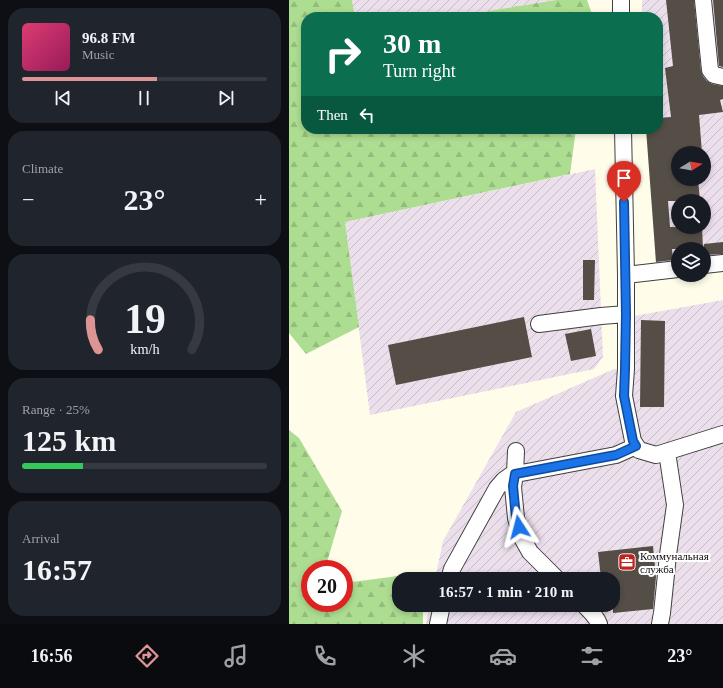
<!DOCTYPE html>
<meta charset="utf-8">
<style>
:root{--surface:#171b24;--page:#20242c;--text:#f1f3f6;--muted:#9ea1a6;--line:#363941;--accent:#dc9594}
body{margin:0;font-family:Georgia,serif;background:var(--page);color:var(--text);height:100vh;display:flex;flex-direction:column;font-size:15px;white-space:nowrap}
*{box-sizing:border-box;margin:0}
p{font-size:13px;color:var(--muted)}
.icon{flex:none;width:22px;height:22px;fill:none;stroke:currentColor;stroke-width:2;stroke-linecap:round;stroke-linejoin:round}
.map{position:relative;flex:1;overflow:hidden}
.details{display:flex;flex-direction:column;gap:8px;padding:8px;background:#0d0f14;width:289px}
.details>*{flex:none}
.hud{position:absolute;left:12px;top:12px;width:362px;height:122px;border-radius:16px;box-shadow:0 2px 6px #0003;background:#0b6e4f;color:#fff;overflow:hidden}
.needle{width:26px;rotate:79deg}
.controls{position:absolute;left:382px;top:146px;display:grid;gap:8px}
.controls a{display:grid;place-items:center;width:40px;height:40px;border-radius:50%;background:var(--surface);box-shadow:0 2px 6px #0003;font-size:20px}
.speed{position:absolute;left:12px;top:560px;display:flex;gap:8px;font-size:20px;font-weight:700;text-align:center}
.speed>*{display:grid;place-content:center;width:52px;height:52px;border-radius:50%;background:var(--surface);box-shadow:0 2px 6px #0003;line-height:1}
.speed .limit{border:6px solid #d22;background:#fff;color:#111}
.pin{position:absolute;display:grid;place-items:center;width:34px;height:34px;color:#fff;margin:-41px -17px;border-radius:50% 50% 50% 0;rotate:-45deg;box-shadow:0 0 4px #0007}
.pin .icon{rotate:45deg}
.me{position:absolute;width:44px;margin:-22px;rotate:351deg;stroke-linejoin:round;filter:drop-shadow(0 0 3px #0008)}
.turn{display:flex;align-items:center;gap:14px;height:84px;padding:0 16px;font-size:18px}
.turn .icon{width:52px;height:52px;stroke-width:2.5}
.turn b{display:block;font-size:28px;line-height:34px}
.then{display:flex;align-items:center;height:38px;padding:0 16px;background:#0003;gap:8px;font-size:15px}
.big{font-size:30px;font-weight:800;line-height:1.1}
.details .widget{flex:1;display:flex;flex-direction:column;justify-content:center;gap:6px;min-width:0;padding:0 14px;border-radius:16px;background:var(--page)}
.details .dial{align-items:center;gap:0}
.dial svg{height:104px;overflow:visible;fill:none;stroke:var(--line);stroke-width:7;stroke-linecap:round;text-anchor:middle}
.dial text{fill:var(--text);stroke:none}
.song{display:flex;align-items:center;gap:12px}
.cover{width:48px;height:48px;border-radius:6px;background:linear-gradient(135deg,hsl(340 70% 55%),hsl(330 70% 35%))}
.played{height:4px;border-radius:2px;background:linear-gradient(90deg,var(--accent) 55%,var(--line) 55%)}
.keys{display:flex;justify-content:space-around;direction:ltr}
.heat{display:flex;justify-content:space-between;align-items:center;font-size:22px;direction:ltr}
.charge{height:6px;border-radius:3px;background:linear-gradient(90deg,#34c759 25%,var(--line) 0)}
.trip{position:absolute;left:103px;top:572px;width:228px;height:40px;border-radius:16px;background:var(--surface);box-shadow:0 2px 6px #0003;font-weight:800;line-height:40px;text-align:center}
.tabs{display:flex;height:64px;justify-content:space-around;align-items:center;background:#090b0e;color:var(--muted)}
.tabs .icon{width:28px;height:28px}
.tabs .selected{color:var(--accent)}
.tabs b{font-size:18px;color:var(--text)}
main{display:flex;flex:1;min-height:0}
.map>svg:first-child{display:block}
</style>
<main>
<section class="details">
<div class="widget">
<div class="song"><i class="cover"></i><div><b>96.8 FM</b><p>Music</p></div></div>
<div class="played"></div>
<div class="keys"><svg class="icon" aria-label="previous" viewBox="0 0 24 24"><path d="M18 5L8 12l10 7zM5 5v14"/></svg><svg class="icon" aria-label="pause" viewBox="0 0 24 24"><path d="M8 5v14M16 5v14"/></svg><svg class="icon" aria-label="next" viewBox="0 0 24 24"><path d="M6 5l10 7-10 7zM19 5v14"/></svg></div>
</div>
<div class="widget"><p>Climate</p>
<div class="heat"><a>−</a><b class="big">23°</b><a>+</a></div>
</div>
<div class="widget dial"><svg viewBox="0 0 100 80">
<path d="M14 69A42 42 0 1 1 86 69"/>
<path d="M14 69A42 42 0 0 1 8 46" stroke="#dc9594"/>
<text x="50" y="56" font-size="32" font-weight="700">19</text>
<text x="50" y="72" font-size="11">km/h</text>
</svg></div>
<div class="widget"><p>Range · 25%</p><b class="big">125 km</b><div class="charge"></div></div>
<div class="widget"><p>Arrival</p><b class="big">16:57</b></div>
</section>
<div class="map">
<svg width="434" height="624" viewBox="0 0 434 624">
<defs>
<pattern id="industrial-furrows" width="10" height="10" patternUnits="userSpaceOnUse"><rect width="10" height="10" fill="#ebdfeb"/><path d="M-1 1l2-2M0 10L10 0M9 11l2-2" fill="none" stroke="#c8bec8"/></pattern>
<pattern id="forest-firs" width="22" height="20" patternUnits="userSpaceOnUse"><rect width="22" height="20" fill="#addd91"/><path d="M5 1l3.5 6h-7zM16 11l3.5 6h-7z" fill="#94bc7c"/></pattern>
</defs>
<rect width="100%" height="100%" fill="#fffdea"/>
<!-- industrial -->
<path fill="url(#industrial-furrows)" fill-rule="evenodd" d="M63,0H267L163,17H66Z
M353,0H434V261L415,263V249H389V266L367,268L359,129H369V17H353ZM389,153H415V179H389ZM389,201H415V227H389Z
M306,169L314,357L305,369L81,415L56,222Z
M434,300V624H137L140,605H324V579H146L154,541L227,412L325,369H344L345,316Z"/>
<!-- forest -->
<path fill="url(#forest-firs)" d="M0,0H63L66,17H17V129H287L281,174L56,222L70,327L17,354L0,333Z
M267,0H298L302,11L301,17H163Z
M0,430L10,438L53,511L36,569H21V603H55V583L133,573V579H110V605H134V624H0Z"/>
<!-- building -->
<path fill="#554e47" d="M377,0H405L412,71L414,76L418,81L423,84L434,86V99L431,100L434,112L410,115L413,153H389V179H409L411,201H379L381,227H413L414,249H383L384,260L367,262L357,129H369V118L382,117L376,68L384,66Z
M424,0H434V67L430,66Z
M434,242V254L415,255V244Z
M294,260H306L305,300H294Z
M235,317L243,357L107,385L99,345Z
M352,320L376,321L375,407H351Z
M302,329L307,356L282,361L276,334Z
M364,546L367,577L364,609L324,613V579H317V577L312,578L309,552Z"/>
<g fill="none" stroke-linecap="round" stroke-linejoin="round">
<defs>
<path id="minor" d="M332,0V17
M414,0L421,70L425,75L434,77
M334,129L337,275V369L335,396L344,441L350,450L367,455L434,434
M415,265L434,263
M337,275L389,269
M250,324L312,316L337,314
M227,451L226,474L224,487L227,518L232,536L241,552L268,579
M160,579L163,569L208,488L215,480L222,475L327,455L347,446
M295,605C301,611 307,616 310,624
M149,624L153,605
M371,624L373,613L379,555L386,505L378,452"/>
</defs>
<!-- minor casing -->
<use href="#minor" stroke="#3f3f3f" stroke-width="18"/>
<!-- minor -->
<use href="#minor" stroke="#fff" stroke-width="16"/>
</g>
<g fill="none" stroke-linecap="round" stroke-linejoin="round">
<defs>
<path id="route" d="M230,527L227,518L224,486L226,474L327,455L347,446L344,441L335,396L336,369L337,314L335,202"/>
</defs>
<!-- route casing -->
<use href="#route" stroke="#114b97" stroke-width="10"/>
<!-- route -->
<use href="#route" stroke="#1a73e8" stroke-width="7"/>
</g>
<!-- icons -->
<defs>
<symbol id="office-square" viewBox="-11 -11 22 22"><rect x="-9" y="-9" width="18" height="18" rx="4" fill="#c2221d" stroke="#fff"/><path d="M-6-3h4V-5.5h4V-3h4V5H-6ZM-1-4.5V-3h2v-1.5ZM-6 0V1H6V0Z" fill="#fff"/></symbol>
</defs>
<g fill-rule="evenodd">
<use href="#office-square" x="328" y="552" width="20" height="20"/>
</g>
<g text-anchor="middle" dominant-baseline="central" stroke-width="4" stroke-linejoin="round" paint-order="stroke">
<!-- poi labels -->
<g font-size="11" fill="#0c0c0c" stroke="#fff" text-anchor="start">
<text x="351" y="556">Коммунальная<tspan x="351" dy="13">служба</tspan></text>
</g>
</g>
</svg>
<div class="controls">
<a><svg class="needle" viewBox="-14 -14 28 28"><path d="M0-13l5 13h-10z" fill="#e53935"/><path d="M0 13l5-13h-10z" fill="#9ea1a6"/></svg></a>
<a><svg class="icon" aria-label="search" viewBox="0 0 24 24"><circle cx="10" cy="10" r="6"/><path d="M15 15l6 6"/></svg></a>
<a><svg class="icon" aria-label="layers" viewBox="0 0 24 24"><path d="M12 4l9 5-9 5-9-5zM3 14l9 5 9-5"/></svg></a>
</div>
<div class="speed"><div class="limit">20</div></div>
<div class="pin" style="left:335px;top:202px;background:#d93025"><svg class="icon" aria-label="arrive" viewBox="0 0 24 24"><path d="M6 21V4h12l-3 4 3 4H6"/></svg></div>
<svg class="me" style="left:230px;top:527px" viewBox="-20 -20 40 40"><path d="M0-17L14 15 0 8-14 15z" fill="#1a73e8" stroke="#fff" stroke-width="4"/></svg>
<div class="trip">16:57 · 1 min · 210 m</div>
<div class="hud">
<div class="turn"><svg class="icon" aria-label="right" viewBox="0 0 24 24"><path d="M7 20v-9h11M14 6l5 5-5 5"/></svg><div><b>30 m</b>Turn right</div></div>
<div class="then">Then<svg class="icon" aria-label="left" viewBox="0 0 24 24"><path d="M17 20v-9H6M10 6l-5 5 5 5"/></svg></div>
</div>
</div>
</main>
<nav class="tabs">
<b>16:56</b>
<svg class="icon selected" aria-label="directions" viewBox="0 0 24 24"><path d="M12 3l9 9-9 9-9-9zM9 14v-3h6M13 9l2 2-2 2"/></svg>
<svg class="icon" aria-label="music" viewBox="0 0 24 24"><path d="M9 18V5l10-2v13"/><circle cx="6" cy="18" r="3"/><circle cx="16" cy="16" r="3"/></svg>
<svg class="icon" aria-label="phone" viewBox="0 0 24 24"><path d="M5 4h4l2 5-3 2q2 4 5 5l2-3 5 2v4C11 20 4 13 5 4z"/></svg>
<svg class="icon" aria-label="climate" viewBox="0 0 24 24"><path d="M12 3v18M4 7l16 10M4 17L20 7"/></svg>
<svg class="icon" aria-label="car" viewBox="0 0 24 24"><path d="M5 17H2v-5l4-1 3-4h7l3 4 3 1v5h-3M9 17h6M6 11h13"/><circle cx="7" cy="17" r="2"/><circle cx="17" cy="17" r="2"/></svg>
<svg class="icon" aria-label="filters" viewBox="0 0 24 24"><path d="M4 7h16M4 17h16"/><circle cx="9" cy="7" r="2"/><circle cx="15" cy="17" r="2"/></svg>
<b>23°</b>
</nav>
